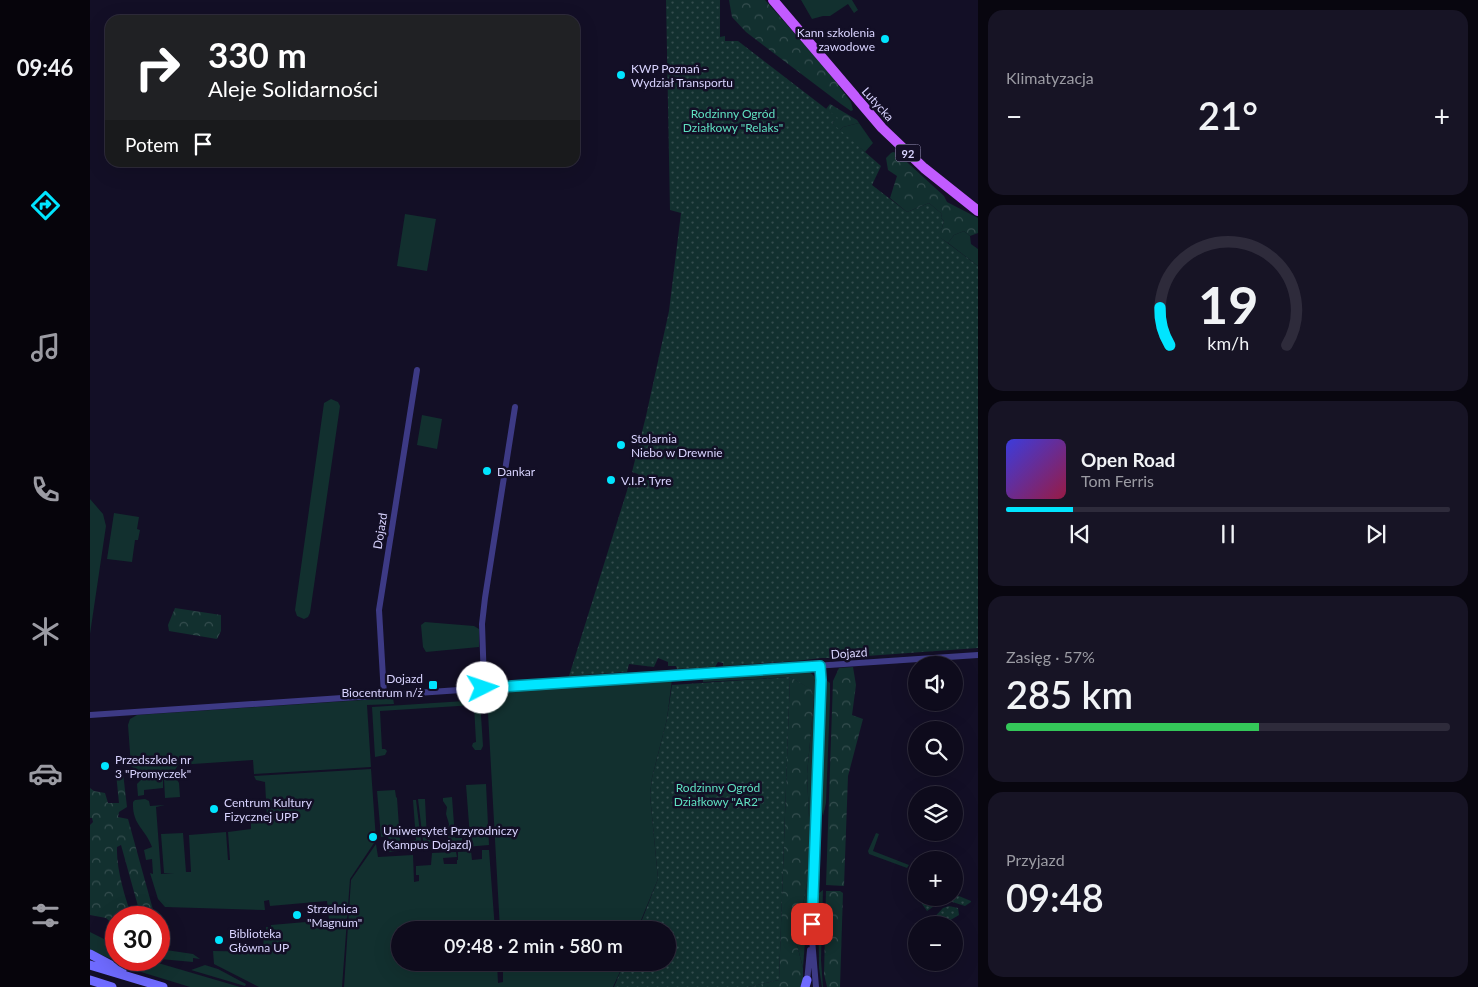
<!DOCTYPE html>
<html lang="pl">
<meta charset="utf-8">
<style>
:root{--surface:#0e0b1c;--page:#171425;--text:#f1f3f6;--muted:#9b9ba3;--line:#2e2b3b;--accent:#00e5ff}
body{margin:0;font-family:Lato,sans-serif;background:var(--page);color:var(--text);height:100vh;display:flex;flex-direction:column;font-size:19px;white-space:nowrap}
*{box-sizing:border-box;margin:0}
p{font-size:16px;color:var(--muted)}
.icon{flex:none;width:28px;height:28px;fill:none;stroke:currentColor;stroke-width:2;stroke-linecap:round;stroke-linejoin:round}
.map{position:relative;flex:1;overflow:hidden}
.drawer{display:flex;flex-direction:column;gap:10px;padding:10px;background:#08060f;width:500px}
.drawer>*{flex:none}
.hud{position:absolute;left:15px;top:15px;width:475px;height:152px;border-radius:15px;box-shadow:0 5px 20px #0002,0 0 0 1px var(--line);background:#202124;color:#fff;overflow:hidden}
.tools{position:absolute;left:818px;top:656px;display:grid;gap:10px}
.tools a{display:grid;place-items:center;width:55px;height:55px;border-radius:50%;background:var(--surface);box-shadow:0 5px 20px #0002,0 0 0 1px var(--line);font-size:25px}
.speed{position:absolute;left:15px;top:906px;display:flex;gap:10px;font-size:25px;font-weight:700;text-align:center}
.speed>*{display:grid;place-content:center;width:65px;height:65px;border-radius:50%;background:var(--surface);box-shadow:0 5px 20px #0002,0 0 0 1px var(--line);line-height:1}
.speed .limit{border:8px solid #d22;background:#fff;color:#111}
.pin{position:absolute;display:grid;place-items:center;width:42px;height:42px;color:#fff;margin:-21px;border-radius:10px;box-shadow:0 2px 8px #0006}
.me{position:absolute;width:55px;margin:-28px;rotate:86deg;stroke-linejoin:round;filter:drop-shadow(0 0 4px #0008)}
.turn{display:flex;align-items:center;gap:18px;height:105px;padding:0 20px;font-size:22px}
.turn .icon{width:65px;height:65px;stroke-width:2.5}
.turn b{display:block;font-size:35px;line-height:42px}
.then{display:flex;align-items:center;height:48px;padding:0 20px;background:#0003;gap:10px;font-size:19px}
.big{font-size:38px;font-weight:600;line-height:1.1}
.drawer .widget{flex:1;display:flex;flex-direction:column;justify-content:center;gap:8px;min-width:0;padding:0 18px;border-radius:15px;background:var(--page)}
.drawer .dial{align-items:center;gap:0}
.dial svg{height:130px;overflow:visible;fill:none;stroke:var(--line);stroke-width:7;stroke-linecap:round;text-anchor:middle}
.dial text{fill:var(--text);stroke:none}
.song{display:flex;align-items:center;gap:15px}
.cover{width:60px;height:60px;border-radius:8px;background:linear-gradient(135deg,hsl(240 70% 55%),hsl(340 70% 35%))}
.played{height:5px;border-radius:2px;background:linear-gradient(90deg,var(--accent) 15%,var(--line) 15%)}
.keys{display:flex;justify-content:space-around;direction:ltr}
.heat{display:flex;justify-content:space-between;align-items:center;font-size:28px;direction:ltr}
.charge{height:8px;border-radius:4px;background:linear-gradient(90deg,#34c759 57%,var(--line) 0)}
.trip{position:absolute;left:301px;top:921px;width:285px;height:50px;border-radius:25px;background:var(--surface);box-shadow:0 5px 20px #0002,0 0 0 1px var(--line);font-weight:600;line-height:50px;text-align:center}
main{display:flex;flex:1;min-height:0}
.dock{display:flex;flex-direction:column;width:90px;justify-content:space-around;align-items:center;background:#06040b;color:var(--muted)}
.dock .icon{width:35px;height:35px}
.dock .selected{color:var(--accent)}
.dock b{font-size:22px;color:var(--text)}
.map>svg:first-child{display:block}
</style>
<main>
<nav class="dock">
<b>09:46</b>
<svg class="icon selected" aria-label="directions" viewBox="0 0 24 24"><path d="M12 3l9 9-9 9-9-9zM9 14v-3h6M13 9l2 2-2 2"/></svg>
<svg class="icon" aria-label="music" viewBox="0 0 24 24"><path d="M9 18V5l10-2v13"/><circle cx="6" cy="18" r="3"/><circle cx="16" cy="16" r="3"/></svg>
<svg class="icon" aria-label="phone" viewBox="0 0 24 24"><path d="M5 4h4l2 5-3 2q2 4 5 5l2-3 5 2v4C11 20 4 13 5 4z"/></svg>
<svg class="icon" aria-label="climate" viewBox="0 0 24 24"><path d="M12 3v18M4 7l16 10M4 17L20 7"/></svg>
<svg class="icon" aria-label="car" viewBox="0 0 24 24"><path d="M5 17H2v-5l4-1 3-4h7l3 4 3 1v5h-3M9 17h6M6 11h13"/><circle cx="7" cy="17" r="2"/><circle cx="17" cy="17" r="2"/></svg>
<svg class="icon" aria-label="filters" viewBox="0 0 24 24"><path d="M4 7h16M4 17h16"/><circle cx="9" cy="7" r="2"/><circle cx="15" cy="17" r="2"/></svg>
</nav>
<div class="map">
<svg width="888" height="987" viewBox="0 0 888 987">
<defs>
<pattern id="forest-crowns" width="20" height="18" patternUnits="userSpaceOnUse" patternTransform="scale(1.25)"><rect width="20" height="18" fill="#12302f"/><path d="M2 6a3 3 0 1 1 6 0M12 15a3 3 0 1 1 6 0" fill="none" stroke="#344d4e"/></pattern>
<pattern id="park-dots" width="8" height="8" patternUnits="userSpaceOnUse" patternTransform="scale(1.25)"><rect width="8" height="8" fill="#12302f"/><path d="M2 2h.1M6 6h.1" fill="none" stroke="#344d4e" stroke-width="1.8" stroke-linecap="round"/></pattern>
</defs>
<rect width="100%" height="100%" fill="#130f26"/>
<!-- grass -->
<path fill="#12302f" d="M711,0H762L768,10L764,13L758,4L740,16H733L722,19Z
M769,123L783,143L775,152L749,131L753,127Z
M315,214L346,219L337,271L307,266Z
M874,231L880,236L881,244L888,249V266L858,243L864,235Z
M241,399L248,402L250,406L220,613L218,617L214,619L207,616L205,610L234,403Z
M332,415L352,419L347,449L327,445Z
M0,499L13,514L16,526L0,634Z
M24,513L49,517L47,529L50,530L48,540H45L42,562L17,559Z
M335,622L384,626L389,629V647L336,652L333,647L331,625Z
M712,670C721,671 726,676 727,685L720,876L713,968L706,941L721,862L717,774L724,699L720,689L700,677L613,682V677Z
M582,679L577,719L562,778L560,795L568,879L547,930H410L397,695L401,691Z
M735,679L740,683V700L736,803L733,816L730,798Z
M303,698L304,704L277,705L281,767L164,774L163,760L88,765L85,770L48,772L41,766L38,725L40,719L47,715Z
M390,700L393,746L391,750H385L382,746L383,743L386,742L384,705L290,711L292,749H295L297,751L295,755L285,757L282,707Z
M281,769L286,840L260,879L252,987H169L124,964L123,951L173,952L174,931H176V927H181V925L239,920L237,901L180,906L179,900L174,901L175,910L75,907L68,899L60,873L63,874L62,859L56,860L54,850L62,847C55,828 42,825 43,802L45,800L55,799L59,801L60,806L75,805L66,807L71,874L84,873H74L71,834L93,833L96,872H101L99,835L136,832L138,860H140L138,832L161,829V819L177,818L175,782L166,780L164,776Z
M86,778L89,783L90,797L75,798L74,779Z
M73,779V788L54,790V795L48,796L47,784L51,780Z
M396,784L399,845L375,847L374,838L380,837L376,785Z
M305,790L306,797L307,798L310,841H316L317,850L299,852L298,836L291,837L287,791Z
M362,797L365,838H372V847H362L357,835L359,824L356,814L357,807L353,801V798Z
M328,799H335L337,840H344L345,849H334Z
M323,800H326L332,849L320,850L319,841L326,840Z
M786,833L789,834L783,851L819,865L817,868L779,854L778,851Z
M286,844L288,857L323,855L324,882L329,881V875H326V866L341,865L342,853L366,852L367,857L353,858L354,864H367V860H368V852L381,851L382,860L392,859V850H399L405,930H310V962L407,963L408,983L413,982V963H534L523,987H254L261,880Z
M733,890L731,960L733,987H732L729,968L728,897L729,893Z
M69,925L76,950L103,954L110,959L103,958V962L70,959Z
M0,932L26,945V960H58L150,987H100L51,972L0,950Z
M115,965L128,969L156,984L155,986L101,970Z"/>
<!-- forest -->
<path fill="url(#forest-crowns)" d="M639,0H675L736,69L761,102L763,110L761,111L751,104L656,32L642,17Z
M740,104L767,120L769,123L753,127L749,131L742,123L747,118L736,109Z
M803,152L807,153L854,196L857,202L888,218V233L880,236L874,231L864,235L858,243L846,235L852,228L854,221L851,218L852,214L839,203L817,212L800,198L807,176L798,170L796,158L801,153Z
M85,608L131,615V631L127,639L79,631L78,625Z
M763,667L766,685L762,715L773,719L758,776L754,886L736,885L743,681L749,668Z
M700,677L721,689L724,699L717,774L721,862L706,941L713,968V979L710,987H658L689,980Z
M28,771L33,773L37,807L29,812L28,817L38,819L65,917H51L31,845L27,847C26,868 35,898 42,917L26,918V934V927L16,918L0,915V825L3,822L2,818H0V788L4,791L15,793L18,803H29L26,773Z
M736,891H750L753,893L750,987H737L734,974Z"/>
<!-- park -->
<path fill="url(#park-dots)" d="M576,0H630V37L635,36V41H648L748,118L742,123L791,166L782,185L817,212L839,203L852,214L851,218L854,221L852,228L847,235L888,266V648L763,657L764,653H758L751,658H731L706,661L633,666V663L628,662L625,667L587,669L586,666H578V662L568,658L564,667L539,664L537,672L479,676L540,481L546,483L548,474L542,472L556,416L579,311L591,213L580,210Z
M700,677L689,980L658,987H524L534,963L578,962V930H548L568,879L560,795L562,778L577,719L582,685Z
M864,894L881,901V902L875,906L856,900L850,902L837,911L830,901L833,898H864Z
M859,906L868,908L869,915L852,925H837L853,908Z"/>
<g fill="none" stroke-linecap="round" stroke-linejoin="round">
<!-- minor -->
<path stroke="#3d3a85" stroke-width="6" d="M393,688L394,683L392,624L395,598L425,407
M294,695L289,610L327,370
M0,715L888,655
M717,982L720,950
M726,987L722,939L730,666"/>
<!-- secondary -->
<path stroke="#6f6bff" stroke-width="9" d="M0,954L32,971
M0,965L73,987
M0,980L22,987
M715,987L717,980"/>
<!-- primary -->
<path stroke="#c25bff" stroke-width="10" d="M683,0L792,128L834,168L888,211"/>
</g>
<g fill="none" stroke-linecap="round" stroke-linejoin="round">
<defs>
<path id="route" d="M393,688L730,666L731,680L722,924"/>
</defs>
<!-- route casing -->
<use href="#route" stroke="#0095a6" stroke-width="12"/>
<!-- route -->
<use href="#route" stroke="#00e5ff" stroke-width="9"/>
</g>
<!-- markers -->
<g fill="#00e5ff" stroke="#130f26" stroke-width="2">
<circle cx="795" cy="39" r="5"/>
<circle cx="531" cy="75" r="5"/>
<circle cx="531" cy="445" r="5"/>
<circle cx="397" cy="471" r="5"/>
<circle cx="521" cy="480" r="5"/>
<rect x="338" y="680" width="10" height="10" rx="2.5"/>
<circle cx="15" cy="766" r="5"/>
<circle cx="124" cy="809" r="5"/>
<circle cx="283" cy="837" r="5"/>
<circle cx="207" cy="915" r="5"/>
<circle cx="129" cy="940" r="5"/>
</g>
<g text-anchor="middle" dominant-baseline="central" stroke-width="5" stroke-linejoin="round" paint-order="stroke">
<!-- shield labels -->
<rect fill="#130f26" stroke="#9e99be" stroke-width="1" x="805.5" y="144.5" width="25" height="17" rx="4"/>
<g font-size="11" font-weight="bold" fill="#d9d4ff">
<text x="818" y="153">92</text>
</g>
<!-- poi labels -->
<g font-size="12" fill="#d9d4ff" stroke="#130f26" text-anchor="start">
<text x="785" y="32" text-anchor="end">Kann szkolenia<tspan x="785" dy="14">zawodowe</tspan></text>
<text x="541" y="68">KWP Poznań -<tspan x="541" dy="14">Wydział Transportu</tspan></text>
<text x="541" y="438">Stolarnia<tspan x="541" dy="14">Niebo w Drewnie</tspan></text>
<text x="407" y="471">Dankar</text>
<text x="531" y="480">V.I.P. Tyre</text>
<text x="333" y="678" text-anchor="end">Dojazd<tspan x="333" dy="14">Biocentrum n/ż</tspan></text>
<text x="25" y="759">Przedszkole nr<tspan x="25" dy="14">3 "Promyczek"</tspan></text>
<text x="134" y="802">Centrum Kultury<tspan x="134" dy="14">Fizycznej UPP</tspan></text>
<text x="293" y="830">Uniwersytet Przyrodniczy<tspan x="293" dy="14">(Kampus Dojazd)</tspan></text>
<text x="217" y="908">Strzelnica<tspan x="217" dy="14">"Magnum"</tspan></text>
<text x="139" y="933">Biblioteka<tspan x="139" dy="14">Główna UP</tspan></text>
</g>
<!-- street labels -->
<g font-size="12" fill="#d9d4ff" stroke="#130f26">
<text transform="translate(788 104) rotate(48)">Lutycka</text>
<text transform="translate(290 531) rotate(-81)">Dojazd</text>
<text transform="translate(759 653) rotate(-4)">Dojazd</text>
</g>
<!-- park labels -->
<g font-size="12" fill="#5fe0c0" stroke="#130f26">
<text x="643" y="113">Rodzinny Ogród<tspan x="643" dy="14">Działkowy "Relaks"</tspan></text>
<text x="628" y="787">Rodzinny Ogród<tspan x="628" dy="14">Działkowy "AR2"</tspan></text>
</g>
</g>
</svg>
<div class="tools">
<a><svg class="icon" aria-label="sound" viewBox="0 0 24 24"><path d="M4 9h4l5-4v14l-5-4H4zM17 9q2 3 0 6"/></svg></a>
<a><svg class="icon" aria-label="search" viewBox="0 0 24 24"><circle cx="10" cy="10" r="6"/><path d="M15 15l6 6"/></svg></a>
<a><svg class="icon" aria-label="layers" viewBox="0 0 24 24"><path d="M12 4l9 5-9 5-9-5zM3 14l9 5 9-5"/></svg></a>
<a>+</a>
<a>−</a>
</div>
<div class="speed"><div class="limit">30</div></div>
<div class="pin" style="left:722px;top:924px;background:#d93025"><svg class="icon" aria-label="arrive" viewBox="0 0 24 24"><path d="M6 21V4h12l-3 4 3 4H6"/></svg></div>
<svg class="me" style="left:393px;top:688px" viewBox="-20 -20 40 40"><circle r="19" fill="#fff"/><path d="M0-13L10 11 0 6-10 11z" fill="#00e5ff"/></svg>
<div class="trip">09:48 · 2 min · 580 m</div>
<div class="hud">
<div class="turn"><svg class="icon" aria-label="right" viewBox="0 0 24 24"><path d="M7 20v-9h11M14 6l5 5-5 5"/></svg><div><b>330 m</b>Aleje Solidarności</div></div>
<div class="then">Potem<svg class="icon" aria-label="arrive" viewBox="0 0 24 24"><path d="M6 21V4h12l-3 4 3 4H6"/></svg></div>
</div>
</div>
<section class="drawer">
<div class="widget"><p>Klimatyzacja</p>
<div class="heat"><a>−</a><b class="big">21°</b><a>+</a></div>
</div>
<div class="widget dial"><svg viewBox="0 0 100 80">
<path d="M14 69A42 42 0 1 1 86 69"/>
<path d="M14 69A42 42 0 0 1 8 46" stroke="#00e5ff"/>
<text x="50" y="56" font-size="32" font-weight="700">19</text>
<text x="50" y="72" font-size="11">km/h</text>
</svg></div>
<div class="widget">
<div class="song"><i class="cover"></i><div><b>Open Road</b><p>Tom Ferris</p></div></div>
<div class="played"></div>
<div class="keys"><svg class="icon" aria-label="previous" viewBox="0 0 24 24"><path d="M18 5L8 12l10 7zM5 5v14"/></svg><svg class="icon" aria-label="pause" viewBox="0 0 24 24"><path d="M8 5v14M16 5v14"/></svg><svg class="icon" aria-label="next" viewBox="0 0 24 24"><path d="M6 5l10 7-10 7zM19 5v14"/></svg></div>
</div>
<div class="widget"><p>Zasięg · 57%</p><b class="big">285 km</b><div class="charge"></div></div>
<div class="widget"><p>Przyjazd</p><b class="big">09:48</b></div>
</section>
</main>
